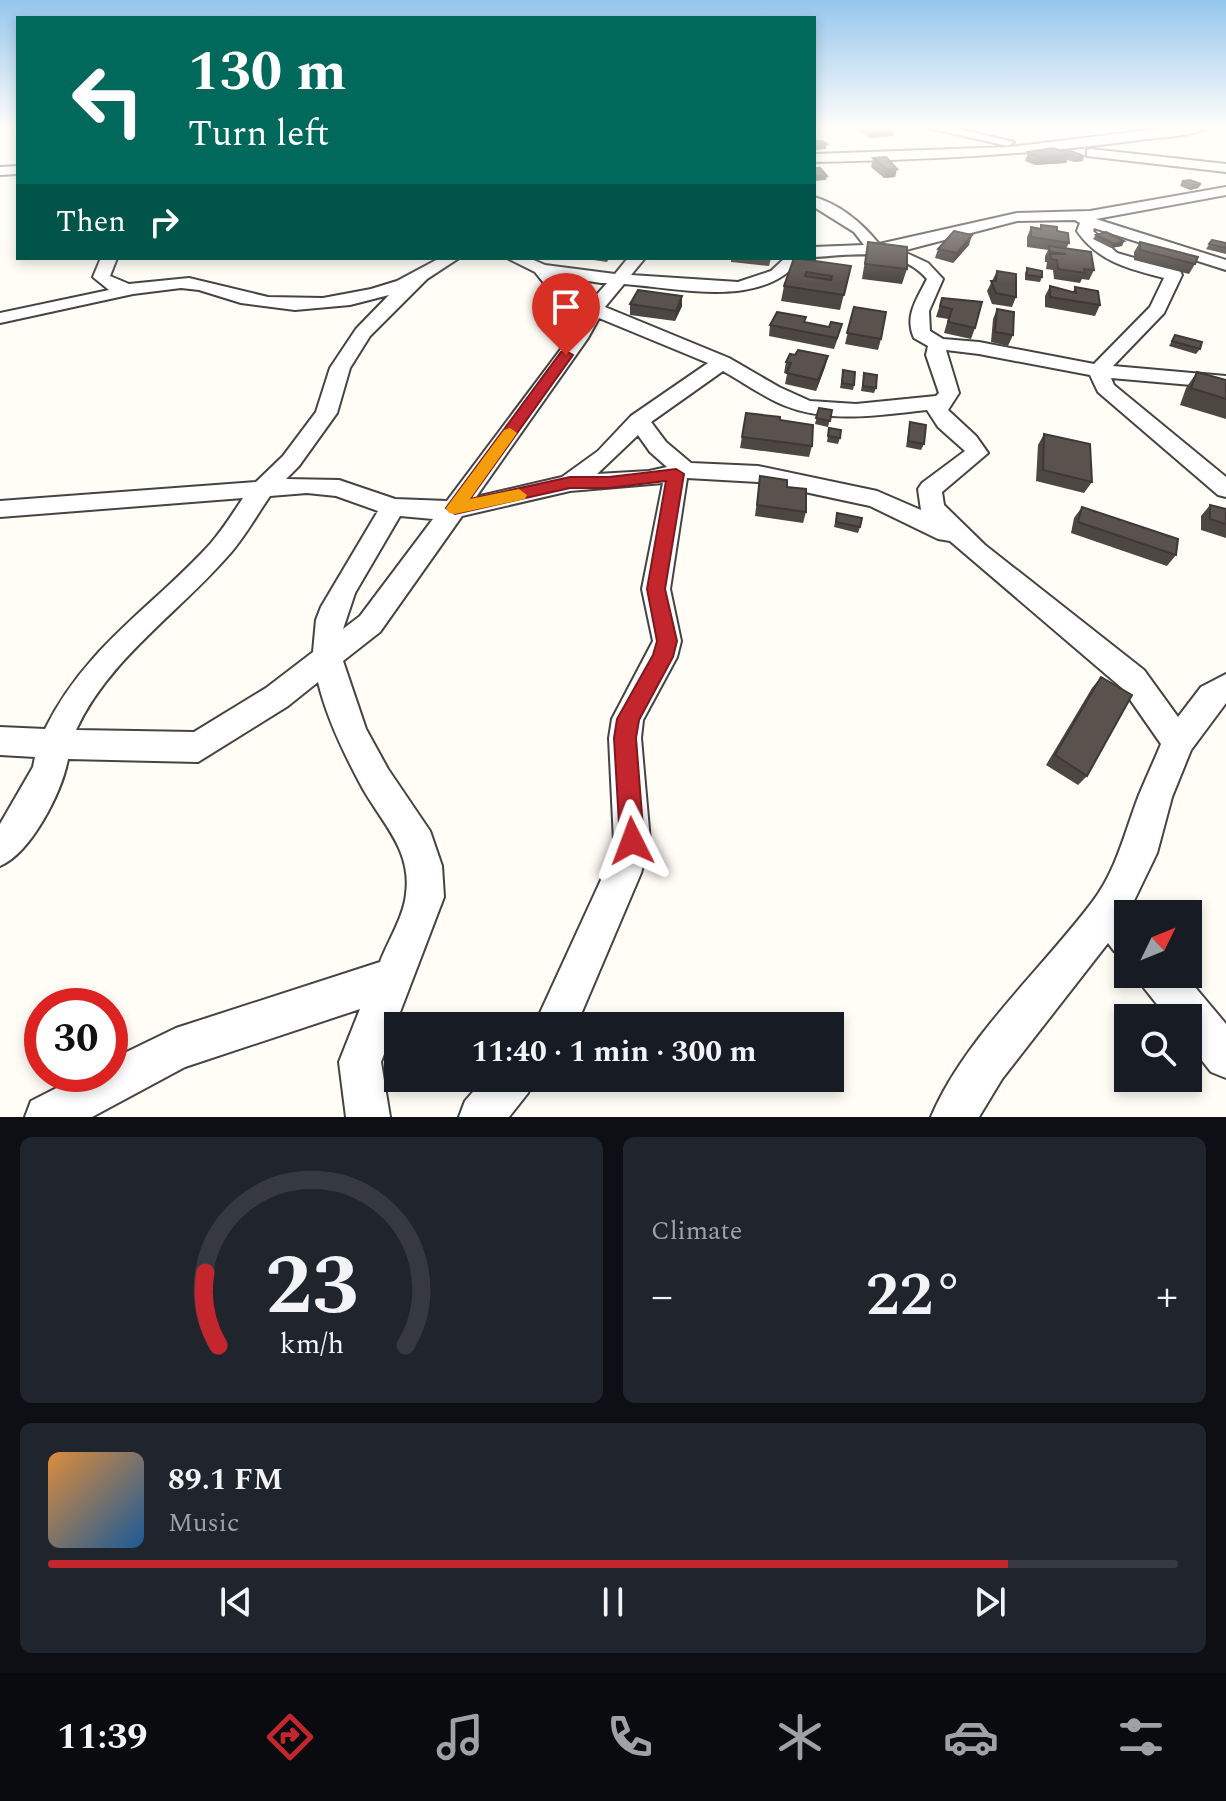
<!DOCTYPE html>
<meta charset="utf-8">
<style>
:root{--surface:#171b24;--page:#20242c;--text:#f1f3f6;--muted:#9ea1a6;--line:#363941;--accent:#c4262e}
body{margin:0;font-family:Spectral,serif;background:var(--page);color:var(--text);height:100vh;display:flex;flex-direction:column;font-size:30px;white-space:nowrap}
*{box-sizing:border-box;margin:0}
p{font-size:26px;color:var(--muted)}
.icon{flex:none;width:44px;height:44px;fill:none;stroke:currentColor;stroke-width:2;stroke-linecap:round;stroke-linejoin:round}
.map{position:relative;height:1117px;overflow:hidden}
.side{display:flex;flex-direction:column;gap:20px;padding:20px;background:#0d0f14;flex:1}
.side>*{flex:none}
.guide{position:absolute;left:16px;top:16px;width:800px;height:244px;border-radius:0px;box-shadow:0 4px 12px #0003;background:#00695c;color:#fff;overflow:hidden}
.needle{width:52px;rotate:47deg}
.controls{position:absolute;left:1114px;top:900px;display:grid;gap:16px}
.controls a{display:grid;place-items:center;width:88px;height:88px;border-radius:0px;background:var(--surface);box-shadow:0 4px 12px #0003;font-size:40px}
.speed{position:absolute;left:24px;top:988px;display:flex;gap:16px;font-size:40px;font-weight:700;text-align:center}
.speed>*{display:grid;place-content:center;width:104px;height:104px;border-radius:50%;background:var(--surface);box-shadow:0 4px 12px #0003;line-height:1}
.speed .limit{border:12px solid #d22;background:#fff;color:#111}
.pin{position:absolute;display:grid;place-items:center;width:68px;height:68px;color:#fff;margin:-82px -34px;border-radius:50% 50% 50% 0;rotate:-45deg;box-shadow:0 0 8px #0007}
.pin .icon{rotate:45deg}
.me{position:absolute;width:88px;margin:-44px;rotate:357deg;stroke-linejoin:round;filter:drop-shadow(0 0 6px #0008)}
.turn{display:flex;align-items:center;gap:28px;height:168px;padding:0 40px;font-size:36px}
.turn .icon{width:104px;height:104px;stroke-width:2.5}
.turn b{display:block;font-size:56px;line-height:68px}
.then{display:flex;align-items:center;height:76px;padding:0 40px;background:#0003;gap:16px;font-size:30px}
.big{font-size:60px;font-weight:700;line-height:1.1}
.side .widget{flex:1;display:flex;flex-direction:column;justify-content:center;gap:12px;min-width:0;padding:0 28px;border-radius:12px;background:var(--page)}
.side .dial{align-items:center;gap:0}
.dial svg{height:208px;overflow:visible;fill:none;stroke:var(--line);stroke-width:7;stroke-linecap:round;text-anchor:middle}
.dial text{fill:var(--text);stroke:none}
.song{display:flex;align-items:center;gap:24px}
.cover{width:96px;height:96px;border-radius:12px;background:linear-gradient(135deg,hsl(30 70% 55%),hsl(210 70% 35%))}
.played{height:8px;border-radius:4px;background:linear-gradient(90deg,var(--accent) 85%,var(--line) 85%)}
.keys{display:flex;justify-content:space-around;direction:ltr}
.heat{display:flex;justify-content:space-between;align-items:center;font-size:44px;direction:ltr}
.side .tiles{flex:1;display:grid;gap:20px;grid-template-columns:1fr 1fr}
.widget:last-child{grid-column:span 2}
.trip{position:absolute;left:384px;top:1012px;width:460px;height:80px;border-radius:0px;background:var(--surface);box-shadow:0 4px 12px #0003;font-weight:700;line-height:80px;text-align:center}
.dock{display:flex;height:128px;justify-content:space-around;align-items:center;background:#090b0e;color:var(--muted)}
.dock .icon{width:56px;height:56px}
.dock .active{color:var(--accent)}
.dock b{font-size:36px;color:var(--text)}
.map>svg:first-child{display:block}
</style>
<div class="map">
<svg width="1226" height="1117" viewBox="0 0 1226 1117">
<rect width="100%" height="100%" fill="#fffdf5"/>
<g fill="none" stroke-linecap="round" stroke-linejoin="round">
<defs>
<path id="street" d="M920,126H945L1014,142L1008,146Z
M1183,126H1211C1193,137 1160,137 1139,140C1031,155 923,160 814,162V154L1010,147Z
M1091,149L1226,164V172L1087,156V150Z
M18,166V174L0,175V167Z
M1226,187V195L1096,219L1226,260V270L1094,228L1093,231L1117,253L1180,271L1182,275L1164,313L1113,366L1226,376V388L1111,378L1114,385L1226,477V497L1218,495L1098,392L1090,375L979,354L946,350L959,393L948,410L976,436L988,453L942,492L944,505L985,545L1144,670L1178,717L1201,687L1226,674V703L1191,750L1172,797L1157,853L1130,909L1134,914H1128V956L1114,951L1108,943L1002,1079L979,1117H931C963,1040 1042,969 1093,901C1117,869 1125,831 1139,795C1146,778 1154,761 1161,744L1122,688L950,541L938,539L870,506L758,482L687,478L670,589L681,641L677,657L643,720L641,738L650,841L641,873L576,1026H534L606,869L614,841L609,738L612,719L653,641L642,589L663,483L570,491L462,516L380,632L343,661L366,729L388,769L430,831L442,866L444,897L381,1062L390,1117H346L339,1062L360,1009L185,1067L92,1117H25L31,1101L84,1074H110V1060L176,1028L380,962C388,941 404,916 406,894C412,851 383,824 363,789C345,756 327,719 318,682L288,706L198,762L68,759C62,792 31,853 0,866V824L33,767L35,757L0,755V727L45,729C86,646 152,608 211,543C223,529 233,513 243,498L0,517V501L256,482L283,456L316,412L330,368L356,329L389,295L350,305L295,310L241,303L199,290L181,288L133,294L0,323V313L109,290L93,277L101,258H117L110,276L129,284L189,278L268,297L323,298L371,289L397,281L440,258H459L427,279L370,336L350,368L337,413L299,466L286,479L339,480L395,499L447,501L570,337L585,311L547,287L535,272L507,258H529L545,265L615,274L628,258H645L631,275L738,282L771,271L785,258H802C762,310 681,288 624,284L605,307L729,358L779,387L810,401L856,404L936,396L939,393L926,355L928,346L914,338C904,316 917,299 927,279C898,246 853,255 814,257V247L864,245L854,232L814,207V197C841,205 862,223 879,244L1017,213L1090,211ZM1075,220L1080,223L1077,231C1098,262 1130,269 1164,278L1150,307L1094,364L979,342L943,339L930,331L929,311L943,279L928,263L902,251L1017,221ZM556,276L601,283H607L592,300ZM599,318L708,363L631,416L598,451L562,477L476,497L588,338ZM723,371C743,382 762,396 783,405C829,424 879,415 927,410L938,427L965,451L922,483L918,489L921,510L877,491L758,466L691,463L666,442L651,422ZM638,435L650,452L667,467L649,471L597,474ZM307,493L336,496L378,511L321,607L316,620L313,652L266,688L194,732L76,730C108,660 177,614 227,557C244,539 256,516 270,496ZM400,516L433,519L360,616L343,629L355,593Z
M1138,974H1184L1226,1024V1078L1211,1072L1188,1043V1018H1168L1144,988Z
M485,1078H535L528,1093L509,1117H459L465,1101Z"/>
</defs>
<!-- street casing -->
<use href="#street" stroke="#444" stroke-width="4"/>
<!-- street -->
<use href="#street" fill="#fff" fill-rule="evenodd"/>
</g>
<!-- wall -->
<path fill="#4d4742" d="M860,126H893V136L869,138L859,131Z
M1061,151L1083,161L1074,162L1067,160L1066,163L1035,165L1025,161L1028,152Z
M873,158L897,169L895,177L884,178L871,167Z
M814,168L827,176L826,180L814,181Z
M1182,181L1201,184L1198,188L1190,190L1180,186Z
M1041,225L1057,231L1069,243L1066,249L1094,270L1089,280L1082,279L1080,283L1054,279L1053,270L1046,269L1047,262H1045V256L1048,250L1027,247V237L1031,227L1040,229Z
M1096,235L1124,241L1122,246L1111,248L1093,239Z
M1212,240L1226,243V254L1206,249Z
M868,242L907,269L902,284L862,279Z
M1140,242L1195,264L1189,274L1134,260V252Z
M969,245L953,263L935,258L938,249Z
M580,258H609L607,262Z
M731,258H771L769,266L731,262Z
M794,258L851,266L840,310L781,301L784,286Z
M1027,268L1042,277L1040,282L1025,280V273Z
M997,271L1016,297L1012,307L992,304L987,291Z
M1050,286L1073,292L1075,287L1100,305L1095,316L1045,307V296Z
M942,298L975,328L971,339L944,333L948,319L936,317Z
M630,304L682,306L675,321L630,315Z
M854,307L881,339L878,350L845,344Z
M997,309L1013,335L1008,346L991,342L993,319Z
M805,323L839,335L834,349L769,336L770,325Z
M1175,335L1200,349L1196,354L1169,346Z
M795,355L828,356L825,367L816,391L785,384L787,374L784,373L786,362Z
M843,370L854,385L853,390L840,388Z
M1197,372L1226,380V419L1180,405L1186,388Z
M864,373L876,388L874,393L861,391Z
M819,408L832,410L828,427L815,424Z
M746,413L780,420L812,446L809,457L740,448Z
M910,422L924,444L921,450L906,447Z
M829,428L840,438L838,444L827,442Z
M1044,434L1092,482L1084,493L1036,481L1038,445Z
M760,476L787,487L806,512L803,523L755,516Z
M1210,505L1226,509V538L1201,530V516Z
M1082,507L1176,555L1167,566L1071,533L1074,518Z
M837,513L860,527L858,533L834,527Z
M1101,677L1087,776L1078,785L1046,765L1092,688Z"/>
<!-- shaded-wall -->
<path fill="#3f3936" d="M1076,126H1090L1075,129Z
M895,128L893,136L869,138L871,130Z
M827,144L826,149L814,150V146Z
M1070,154L1066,163L1035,165L1038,157Z
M1084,156L1083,161L1074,162L1076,158Z
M887,169H897L895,177L884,178Z
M1201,184L1198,188L1190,190L1193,185Z
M972,235L969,245L953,263L957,253Z
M1124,241L1122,246L1111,248L1114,244Z
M682,296V306L675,321L676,311Z
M828,356L825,367L816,391L818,380Z"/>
<!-- building -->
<path fill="#5a524d" stroke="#3f3936" stroke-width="2" fill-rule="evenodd" d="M866,126H893L895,128L871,130Z
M814,141H822L827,144L814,146Z
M1053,148L1070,154L1038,157L1028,152Z
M1068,150L1084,156L1076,158L1061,151Z
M886,157L897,169H887L873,158Z
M814,168H820L827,176H814Z
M1190,180L1201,184L1193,185L1182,181Z
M1041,225L1057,227V231L1068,233L1069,243L1031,237V227L1041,229Z
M954,231L972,235L957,253L938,249Z
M1106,232L1124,241L1114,244L1096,235Z
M1212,240L1226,243V248L1209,244Z
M868,242L907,247V269L865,264Z
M1140,242L1198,257L1195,264L1140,250Z
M1049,246L1091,252L1094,270L1084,269L1085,273L1058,269L1057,260L1051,259L1050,254H1066L1050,252Z
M794,258L851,266L844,295L784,286ZM806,272L832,276L831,280L805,276Z
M1027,268L1042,271V277L1027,275Z
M997,271L1016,274V297L996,293L991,281H996Z
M1050,286L1076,293L1075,287L1098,291L1100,305L1050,297Z
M638,290L682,296L676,311L630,304Z
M942,298L982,302L975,328L948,322L952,309L940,306Z
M854,307L886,312L881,339L847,333Z
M997,309L1014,312L1013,335L995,332Z
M777,312L806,317L804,322L829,327L831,322L842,324L837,338L770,325Z
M1175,335L1202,342L1200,349L1172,341Z
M798,350L828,356L818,380L787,373L791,363L786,362L790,354L795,355Z
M843,370L855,372L854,385L842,383Z
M1197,372L1226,380V399L1191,388Z
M864,373L877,375L876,388L863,386Z
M819,408L832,410L830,421L816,418Z
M746,413L780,417V420L813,425L812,446L742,437Z
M910,422L926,425L924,444L908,441Z
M829,428L841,430L840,438L828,436Z
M1044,434L1090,444L1092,482L1043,470Z
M760,476L787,480V487L806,489V512L757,505Z
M1210,505L1226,509V524L1210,519Z
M1082,507L1178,539L1176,555L1078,522Z
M837,513L862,518L860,527L836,522Z
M1101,677L1132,695L1087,776L1055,755Z"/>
<!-- sky -->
<linearGradient id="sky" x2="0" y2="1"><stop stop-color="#95c6ee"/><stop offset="0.45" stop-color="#fffefa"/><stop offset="1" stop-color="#fffefa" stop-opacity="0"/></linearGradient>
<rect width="1226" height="283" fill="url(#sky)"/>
<!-- route -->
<path fill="#c4262e" stroke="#7f191e" stroke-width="2" d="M566,351L573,355L470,499L570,477H609L676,469L684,474L665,589L677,641L673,657L639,720L636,738L644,841L641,850L632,853L623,850L620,841L614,738L617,719L653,655L657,641L647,589L666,481L609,488H570L455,514L446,508L561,352Z"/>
<!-- slow -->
<path fill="#f59e0b" d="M510,428L517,433L470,499L519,489L527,495L525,499L455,514L449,513L446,508L449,504L504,430Z"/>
</svg>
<div class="controls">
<a><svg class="needle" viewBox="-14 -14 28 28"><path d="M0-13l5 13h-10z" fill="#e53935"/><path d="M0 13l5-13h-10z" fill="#9ea1a6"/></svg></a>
<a><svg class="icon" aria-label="search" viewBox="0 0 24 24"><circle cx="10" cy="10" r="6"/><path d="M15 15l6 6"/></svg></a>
</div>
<div class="speed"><div class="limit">30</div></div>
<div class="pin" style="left:566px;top:355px;background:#d93025"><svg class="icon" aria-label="arrive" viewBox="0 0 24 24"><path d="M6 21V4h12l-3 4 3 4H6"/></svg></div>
<svg class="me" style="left:632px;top:841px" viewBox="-20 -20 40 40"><path d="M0-17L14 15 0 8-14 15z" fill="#c4262e" stroke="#fff" stroke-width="4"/></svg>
<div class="trip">11:40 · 1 min · 300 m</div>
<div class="guide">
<div class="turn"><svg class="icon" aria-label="left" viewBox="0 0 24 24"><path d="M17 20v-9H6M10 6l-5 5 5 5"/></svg><div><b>130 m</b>Turn left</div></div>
<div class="then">Then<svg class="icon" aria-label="right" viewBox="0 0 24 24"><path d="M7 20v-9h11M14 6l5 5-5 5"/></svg></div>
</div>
</div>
<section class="side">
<div class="tiles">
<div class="widget dial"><svg viewBox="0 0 100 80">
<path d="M14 69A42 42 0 1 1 86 69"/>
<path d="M14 69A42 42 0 0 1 9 41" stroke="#c4262e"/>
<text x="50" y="56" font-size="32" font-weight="700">23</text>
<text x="50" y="72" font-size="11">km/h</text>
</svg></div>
<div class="widget"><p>Climate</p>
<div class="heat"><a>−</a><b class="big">22°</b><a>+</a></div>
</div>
<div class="widget">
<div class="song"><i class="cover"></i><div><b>89.1 FM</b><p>Music</p></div></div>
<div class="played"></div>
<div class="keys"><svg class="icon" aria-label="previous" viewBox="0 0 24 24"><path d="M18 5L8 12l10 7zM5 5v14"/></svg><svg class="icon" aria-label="pause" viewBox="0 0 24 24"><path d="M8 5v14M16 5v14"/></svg><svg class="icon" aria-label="next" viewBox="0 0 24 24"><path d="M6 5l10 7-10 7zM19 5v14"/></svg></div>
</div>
</div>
</section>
<nav class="dock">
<b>11:39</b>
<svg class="icon active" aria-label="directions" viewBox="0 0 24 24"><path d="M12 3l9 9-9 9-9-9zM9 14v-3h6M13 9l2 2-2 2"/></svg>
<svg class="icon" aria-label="music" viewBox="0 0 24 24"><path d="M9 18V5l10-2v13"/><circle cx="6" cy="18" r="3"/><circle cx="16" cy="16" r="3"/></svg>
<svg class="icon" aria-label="phone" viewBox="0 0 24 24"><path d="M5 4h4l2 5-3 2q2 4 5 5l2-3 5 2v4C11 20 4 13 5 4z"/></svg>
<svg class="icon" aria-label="climate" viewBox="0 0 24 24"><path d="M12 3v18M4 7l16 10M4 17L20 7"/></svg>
<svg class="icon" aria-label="car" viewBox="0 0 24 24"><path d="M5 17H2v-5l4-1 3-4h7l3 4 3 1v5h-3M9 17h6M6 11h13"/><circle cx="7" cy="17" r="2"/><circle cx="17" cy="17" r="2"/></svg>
<svg class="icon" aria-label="filters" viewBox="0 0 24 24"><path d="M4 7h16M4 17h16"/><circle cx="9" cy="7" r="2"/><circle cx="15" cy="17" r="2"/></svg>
</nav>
